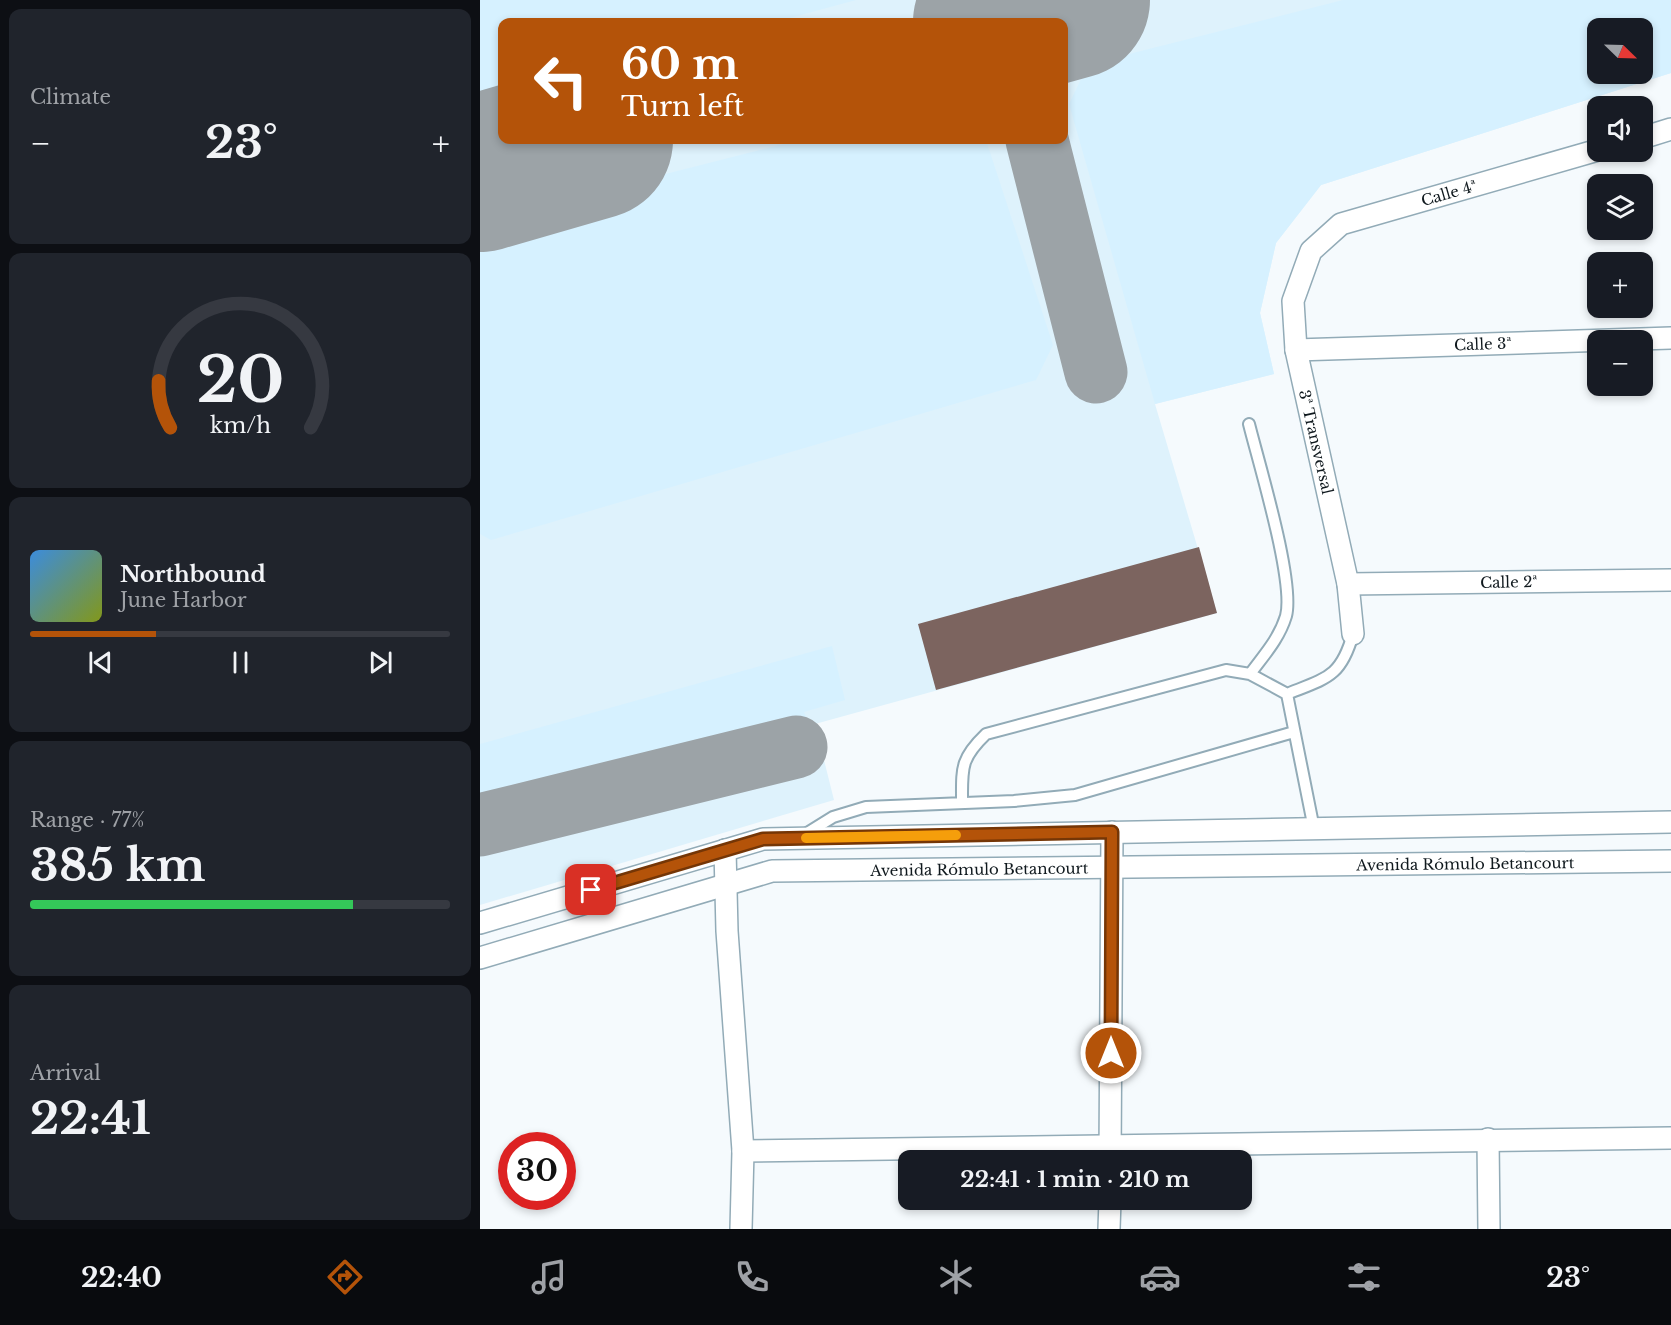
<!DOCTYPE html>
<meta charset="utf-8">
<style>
:root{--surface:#171b24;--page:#20242c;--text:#f1f3f6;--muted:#9ea1a6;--line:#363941;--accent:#b45309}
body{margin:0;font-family:"Libre Baskerville",serif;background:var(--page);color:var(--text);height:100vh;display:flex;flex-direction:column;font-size:22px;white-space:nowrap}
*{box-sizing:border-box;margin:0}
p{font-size:20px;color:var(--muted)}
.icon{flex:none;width:33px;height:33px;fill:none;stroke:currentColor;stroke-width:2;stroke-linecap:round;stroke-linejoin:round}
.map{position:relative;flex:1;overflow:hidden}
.details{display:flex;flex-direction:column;gap:9px;padding:9px;background:#0d0f14;width:480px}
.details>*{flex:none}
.hud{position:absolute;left:18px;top:18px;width:570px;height:126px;border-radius:12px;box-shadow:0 3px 9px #0003;background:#b45309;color:#fff;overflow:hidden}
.needle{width:39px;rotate:113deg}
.buttons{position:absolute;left:1107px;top:18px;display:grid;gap:12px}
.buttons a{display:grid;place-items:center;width:66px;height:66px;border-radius:12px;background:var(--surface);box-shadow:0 3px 9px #0003;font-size:30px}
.speed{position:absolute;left:18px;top:1132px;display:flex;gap:12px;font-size:30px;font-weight:700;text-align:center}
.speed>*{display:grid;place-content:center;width:78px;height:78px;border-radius:50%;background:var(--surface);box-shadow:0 3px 9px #0003;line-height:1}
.speed .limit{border:9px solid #d22;background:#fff;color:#111}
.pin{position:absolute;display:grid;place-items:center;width:51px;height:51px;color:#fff;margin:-26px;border-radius:12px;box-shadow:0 3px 9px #0006}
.me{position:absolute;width:66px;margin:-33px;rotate:0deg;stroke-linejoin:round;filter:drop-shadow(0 0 4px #0008)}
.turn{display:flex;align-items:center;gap:21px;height:126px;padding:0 24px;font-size:27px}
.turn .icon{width:78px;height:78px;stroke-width:2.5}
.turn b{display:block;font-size:42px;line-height:51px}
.big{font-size:45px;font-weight:800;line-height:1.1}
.details .card{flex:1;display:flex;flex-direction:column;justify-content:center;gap:9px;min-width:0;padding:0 21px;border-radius:12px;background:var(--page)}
.details .dial{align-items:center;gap:0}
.dial svg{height:156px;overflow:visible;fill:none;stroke:var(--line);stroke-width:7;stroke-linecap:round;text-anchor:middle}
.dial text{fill:var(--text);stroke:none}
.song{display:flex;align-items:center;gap:18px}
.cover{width:72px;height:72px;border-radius:9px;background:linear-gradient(135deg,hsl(210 70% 55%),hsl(70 70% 35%))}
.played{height:6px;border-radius:3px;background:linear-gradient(90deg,var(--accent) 30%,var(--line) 30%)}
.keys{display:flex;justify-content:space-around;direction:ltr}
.heat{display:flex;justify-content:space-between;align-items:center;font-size:33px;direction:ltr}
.charge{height:9px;border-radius:4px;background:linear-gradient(90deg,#34c759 77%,var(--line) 0)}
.trip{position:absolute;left:418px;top:1150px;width:354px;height:60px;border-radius:12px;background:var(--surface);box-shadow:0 3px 9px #0003;font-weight:800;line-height:60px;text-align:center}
.tab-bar{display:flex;height:96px;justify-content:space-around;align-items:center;background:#090b0e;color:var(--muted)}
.tab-bar .icon{width:42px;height:42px}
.tab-bar .active{color:var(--accent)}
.tab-bar b{font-size:27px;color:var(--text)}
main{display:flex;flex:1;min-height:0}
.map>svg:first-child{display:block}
</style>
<main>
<section class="details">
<div class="card"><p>Climate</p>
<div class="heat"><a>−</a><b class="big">23°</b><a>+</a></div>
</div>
<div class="card dial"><svg viewBox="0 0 100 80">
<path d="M14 69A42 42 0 1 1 86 69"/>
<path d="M14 69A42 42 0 0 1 8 45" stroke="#b45309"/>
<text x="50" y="56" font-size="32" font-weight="700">20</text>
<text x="50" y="72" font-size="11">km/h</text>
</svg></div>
<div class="card">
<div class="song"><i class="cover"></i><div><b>Northbound</b><p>June Harbor</p></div></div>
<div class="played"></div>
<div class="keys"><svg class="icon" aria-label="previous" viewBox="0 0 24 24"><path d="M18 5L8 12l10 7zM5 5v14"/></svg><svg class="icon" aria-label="pause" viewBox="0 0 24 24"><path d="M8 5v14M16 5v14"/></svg><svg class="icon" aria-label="next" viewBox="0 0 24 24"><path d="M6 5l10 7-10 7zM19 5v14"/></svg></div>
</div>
<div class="card"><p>Range · 77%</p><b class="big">385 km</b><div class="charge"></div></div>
<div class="card"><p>Arrival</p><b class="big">22:41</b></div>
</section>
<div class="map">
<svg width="1191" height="1229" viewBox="0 0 1191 1229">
<rect width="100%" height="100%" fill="#f5fafd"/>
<!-- built -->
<path fill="#def2fc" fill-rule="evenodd" d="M0,0H1191V73L841,185L796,243L780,313L794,374L675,404L737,613L335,724L354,800L0,905ZM22,22H584V140H22ZM1118,28H1162V74H1118Z"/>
<!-- green -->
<path fill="#d6f1ff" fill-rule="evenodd" d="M0,0H376L295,22H22V99L0,105Z
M863,0H1191V73L841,185L796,243L780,313L794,374L675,404L589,104L606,69L653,53ZM1118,28H1162V74H1118Z
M319,140H506L573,345L556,380L11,540L0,534V221Z
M352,646L365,700L324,712L329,724L0,812V744Z"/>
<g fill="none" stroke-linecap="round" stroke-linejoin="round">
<!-- taxiway -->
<path stroke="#9ca3a7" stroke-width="63" d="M526,18L527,22
M557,140L616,372
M0,825L316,747"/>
<!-- runway -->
<path stroke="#9ca3a7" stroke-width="158" d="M512,22L591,0
M0,173L114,140"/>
</g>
<!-- building -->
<path fill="#7c645f" d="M719,547L737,613L456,690L438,624Z"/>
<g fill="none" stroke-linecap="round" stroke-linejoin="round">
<defs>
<path id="lane" d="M769,424C779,464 815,582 806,616C799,639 784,655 770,674
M807,694L834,829
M482,803C482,768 480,759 506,734L746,670L770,674L807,694C847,678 861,677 873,634
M324,835L353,817L386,807L534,801L595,795L814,732"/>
<g id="street">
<path d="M1162,138L1191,129"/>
<path d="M816,350L1191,338"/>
<path d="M868,584L1191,580"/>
<path d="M873,634L868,584L816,350L813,301L831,251L861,224L1118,150"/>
<path d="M245,850L247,931L263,1151L261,1229"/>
<path d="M0,923L283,839L1191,822"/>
<path id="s1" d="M0,958L292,871L1191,861"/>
<path d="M1008,1139L1009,1229"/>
<path d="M263,1151L1191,1138"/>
<path d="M630,1161L632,832"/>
<path d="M629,1229L630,1200"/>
</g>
</defs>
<!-- lane casing -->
<use href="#lane" stroke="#92abb7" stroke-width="14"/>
<!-- street casing -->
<use href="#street" stroke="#92abb7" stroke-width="24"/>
<!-- lane -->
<use href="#lane" stroke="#fff" stroke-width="10"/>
<!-- street -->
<use href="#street" stroke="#fff" stroke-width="21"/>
</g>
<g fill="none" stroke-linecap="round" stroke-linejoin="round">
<defs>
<path id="route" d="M111,890L283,839L632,832L631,1053"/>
</defs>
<!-- route casing -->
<use href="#route" stroke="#753606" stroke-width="15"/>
<!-- route -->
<use href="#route" stroke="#b45309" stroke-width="10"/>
<!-- slow -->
<path stroke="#f59e0b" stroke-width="10" d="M326,838L476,835"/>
</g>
<g text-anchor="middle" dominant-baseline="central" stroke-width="6" stroke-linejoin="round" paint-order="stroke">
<!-- street labels -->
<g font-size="15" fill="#10191e" stroke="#fff">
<text transform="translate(969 193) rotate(-16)">Calle 4ª</text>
<text transform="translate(1003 344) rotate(-2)">Calle 3ª</text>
<text transform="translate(836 442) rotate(77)">3ª Transversal</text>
<text transform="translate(1029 582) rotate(-1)">Calle 2ª</text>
<text stroke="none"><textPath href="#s1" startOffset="998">Avenida Rómulo Betancourt</textPath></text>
<text stroke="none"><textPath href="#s1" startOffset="512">Avenida Rómulo Betancourt</textPath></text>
</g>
</g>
</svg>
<div class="buttons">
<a><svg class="needle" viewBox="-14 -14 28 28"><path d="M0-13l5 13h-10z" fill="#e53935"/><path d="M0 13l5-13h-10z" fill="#9ea1a6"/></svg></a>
<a><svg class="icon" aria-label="sound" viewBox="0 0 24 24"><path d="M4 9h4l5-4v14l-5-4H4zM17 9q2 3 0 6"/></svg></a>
<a><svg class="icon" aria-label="layers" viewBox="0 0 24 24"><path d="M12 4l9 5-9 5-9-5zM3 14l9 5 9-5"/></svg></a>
<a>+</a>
<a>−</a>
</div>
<div class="speed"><div class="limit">30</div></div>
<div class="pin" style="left:111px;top:890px;background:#d93025"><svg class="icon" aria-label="arrive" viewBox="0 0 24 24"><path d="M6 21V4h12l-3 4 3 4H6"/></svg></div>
<svg class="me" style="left:631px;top:1053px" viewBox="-20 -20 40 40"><circle r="17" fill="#b45309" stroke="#fff" stroke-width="3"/><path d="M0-11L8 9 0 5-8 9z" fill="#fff"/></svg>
<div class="trip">22:41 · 1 min · 210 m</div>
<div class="hud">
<div class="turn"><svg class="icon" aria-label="left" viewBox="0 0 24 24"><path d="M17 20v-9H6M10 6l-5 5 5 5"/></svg><div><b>60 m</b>Turn left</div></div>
</div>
</div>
</main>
<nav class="tab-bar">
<b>22:40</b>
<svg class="icon active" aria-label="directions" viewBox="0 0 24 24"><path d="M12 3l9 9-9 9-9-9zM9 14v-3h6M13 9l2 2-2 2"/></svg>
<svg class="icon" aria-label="music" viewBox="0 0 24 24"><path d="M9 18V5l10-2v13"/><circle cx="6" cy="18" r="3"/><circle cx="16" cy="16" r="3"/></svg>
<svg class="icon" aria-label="phone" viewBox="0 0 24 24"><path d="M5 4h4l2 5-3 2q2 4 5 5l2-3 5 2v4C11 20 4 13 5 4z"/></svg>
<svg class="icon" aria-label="climate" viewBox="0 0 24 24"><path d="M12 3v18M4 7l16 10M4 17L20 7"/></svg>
<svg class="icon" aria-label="car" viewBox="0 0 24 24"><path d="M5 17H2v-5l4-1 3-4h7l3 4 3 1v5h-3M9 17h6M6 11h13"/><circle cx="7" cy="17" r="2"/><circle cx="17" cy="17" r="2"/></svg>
<svg class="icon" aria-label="filters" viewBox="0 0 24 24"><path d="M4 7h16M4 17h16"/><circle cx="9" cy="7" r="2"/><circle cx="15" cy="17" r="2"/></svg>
<b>23°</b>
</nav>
